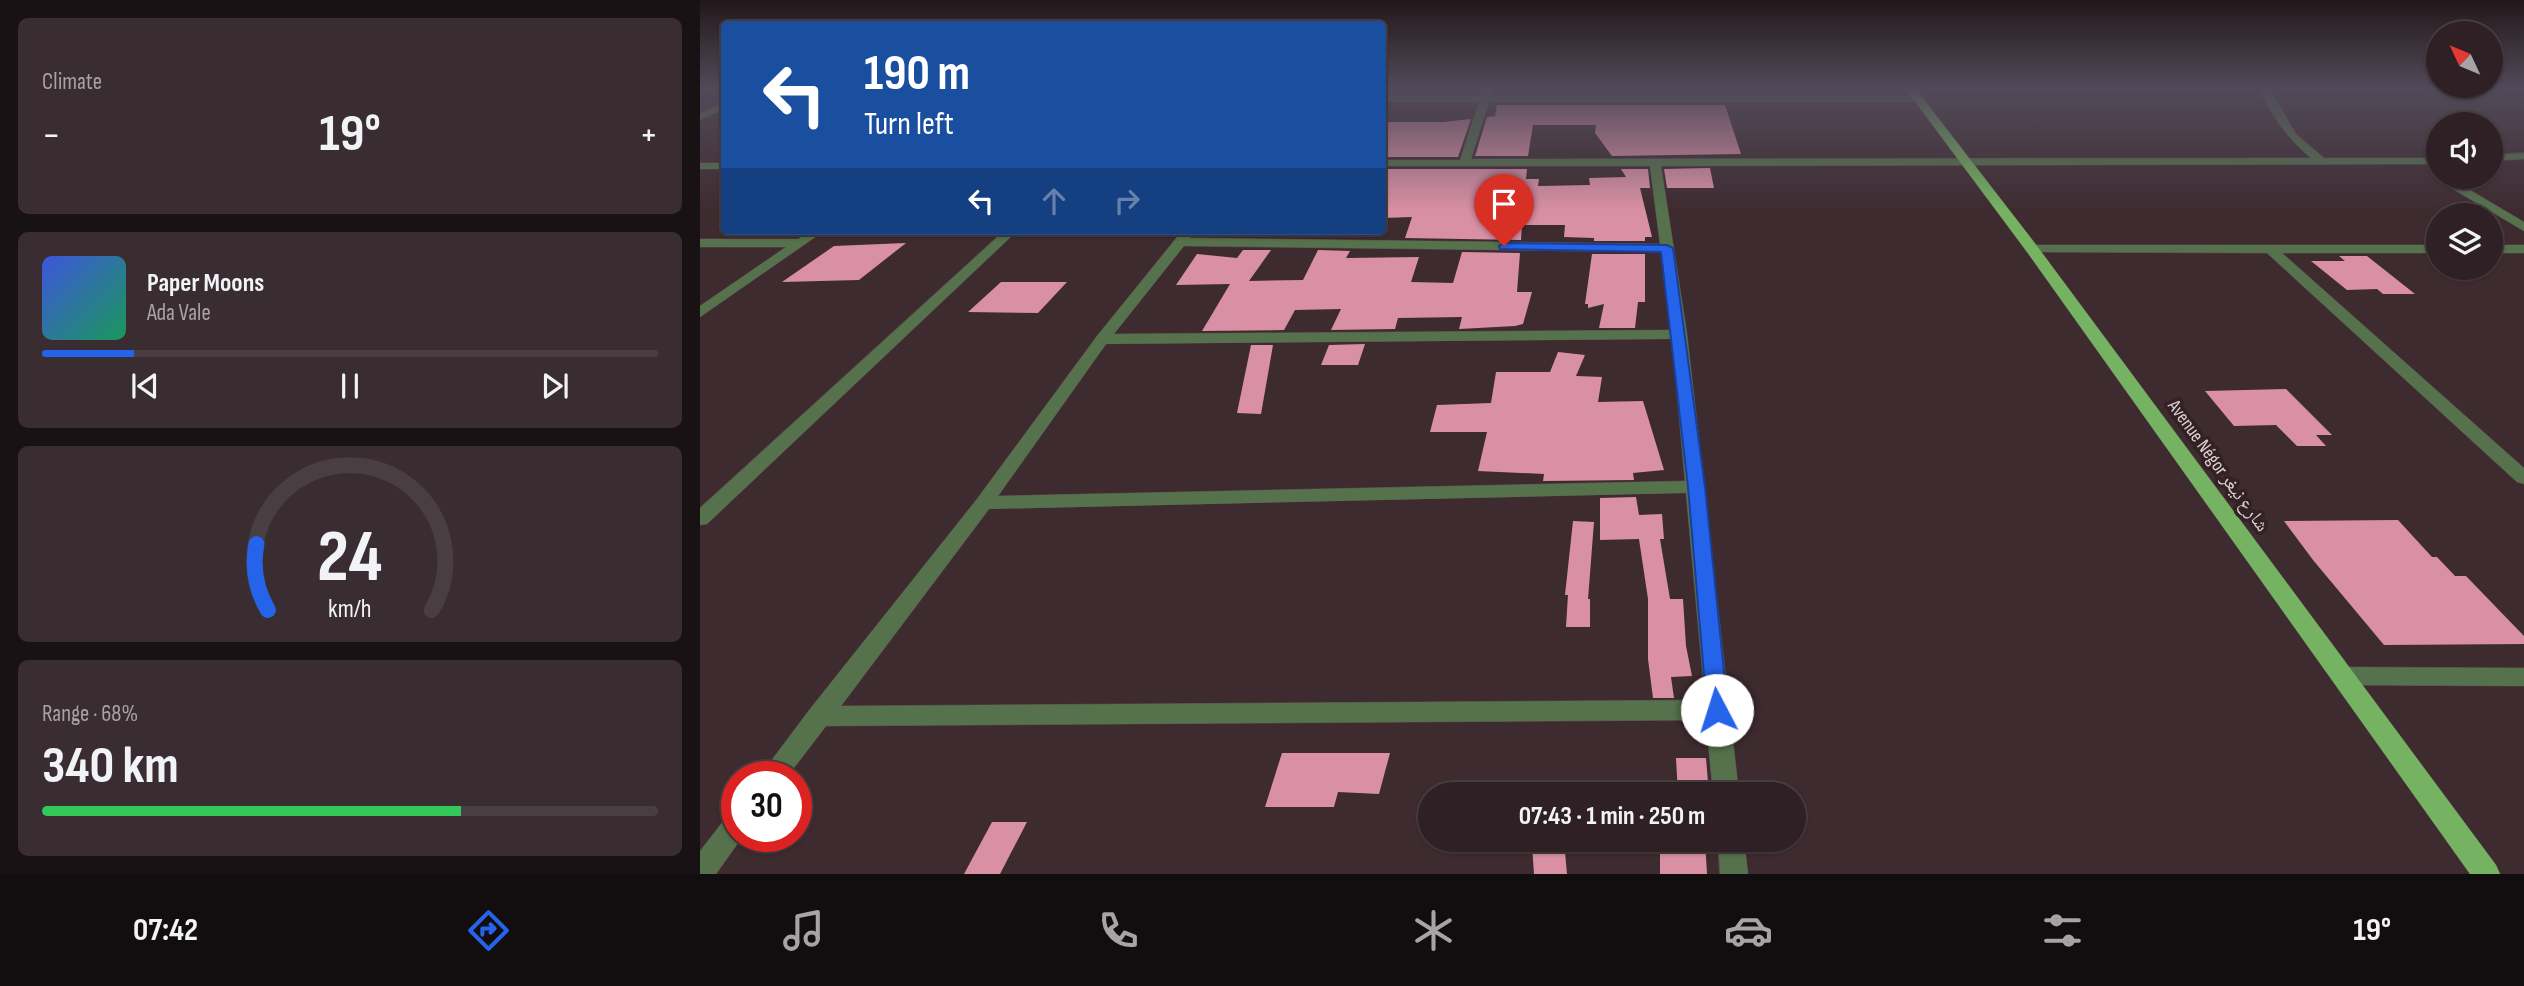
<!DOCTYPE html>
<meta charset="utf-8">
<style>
:root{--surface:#2e2024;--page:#3a2d31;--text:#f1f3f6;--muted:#a7a3a6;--line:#493e41;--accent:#2563eb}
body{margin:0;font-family:"Sofia Sans Condensed","Noto Naskh Arabic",sans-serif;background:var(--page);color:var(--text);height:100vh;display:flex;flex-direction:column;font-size:26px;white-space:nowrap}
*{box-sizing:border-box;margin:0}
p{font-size:23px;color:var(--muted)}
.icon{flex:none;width:38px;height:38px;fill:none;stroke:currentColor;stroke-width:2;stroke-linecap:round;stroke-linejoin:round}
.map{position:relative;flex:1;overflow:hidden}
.details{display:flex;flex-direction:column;gap:18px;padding:18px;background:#191214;width:700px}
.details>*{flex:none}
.banner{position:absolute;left:21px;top:21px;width:665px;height:214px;border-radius:7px;box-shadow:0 2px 5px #0004,0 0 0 2px var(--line);background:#1a4fa0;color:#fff;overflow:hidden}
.needle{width:46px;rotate:314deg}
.controls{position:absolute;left:1726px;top:21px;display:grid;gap:14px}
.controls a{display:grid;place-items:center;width:77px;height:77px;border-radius:50%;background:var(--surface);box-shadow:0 2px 5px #0004,0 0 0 2px var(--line);font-size:35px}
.speed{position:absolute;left:21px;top:761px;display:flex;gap:14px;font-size:35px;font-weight:700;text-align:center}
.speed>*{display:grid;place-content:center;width:91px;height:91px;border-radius:50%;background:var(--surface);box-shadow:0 2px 5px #0004,0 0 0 2px var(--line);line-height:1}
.speed .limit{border:10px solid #d22;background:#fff;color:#111}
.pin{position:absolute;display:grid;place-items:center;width:60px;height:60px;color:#fff;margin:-72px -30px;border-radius:50% 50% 50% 0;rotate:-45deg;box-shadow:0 0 7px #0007}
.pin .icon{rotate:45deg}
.me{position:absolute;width:77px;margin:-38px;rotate:355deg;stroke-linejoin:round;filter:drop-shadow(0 0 5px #0008)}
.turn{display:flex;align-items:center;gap:24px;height:147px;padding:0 28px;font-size:32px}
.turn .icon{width:91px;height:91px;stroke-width:2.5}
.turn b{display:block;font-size:49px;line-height:60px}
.lanes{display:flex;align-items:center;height:66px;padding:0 28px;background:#0003;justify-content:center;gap:35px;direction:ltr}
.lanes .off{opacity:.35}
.big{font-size:52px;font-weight:700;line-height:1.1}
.details .widget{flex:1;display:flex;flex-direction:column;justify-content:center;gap:10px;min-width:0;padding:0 24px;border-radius:10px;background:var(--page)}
.details .dial{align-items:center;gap:0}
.dial svg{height:182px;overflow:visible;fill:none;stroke:var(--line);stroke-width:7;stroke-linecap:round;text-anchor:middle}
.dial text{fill:var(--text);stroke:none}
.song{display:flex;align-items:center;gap:21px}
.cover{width:84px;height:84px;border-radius:10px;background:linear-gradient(135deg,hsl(230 70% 55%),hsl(150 70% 35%))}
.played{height:7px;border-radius:4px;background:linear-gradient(90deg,var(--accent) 15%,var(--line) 15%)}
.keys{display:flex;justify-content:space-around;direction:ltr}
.heat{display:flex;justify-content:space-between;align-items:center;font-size:38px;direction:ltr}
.charge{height:10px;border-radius:5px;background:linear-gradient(90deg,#34c759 68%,var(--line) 0)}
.trip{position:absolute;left:718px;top:782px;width:388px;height:70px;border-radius:35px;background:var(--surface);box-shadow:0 2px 5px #0004,0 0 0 2px var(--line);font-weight:700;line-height:70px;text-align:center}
.menu{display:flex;height:112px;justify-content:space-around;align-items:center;background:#120d0e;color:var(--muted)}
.menu .icon{width:49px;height:49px}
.menu .on{color:var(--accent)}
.menu b{font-size:32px;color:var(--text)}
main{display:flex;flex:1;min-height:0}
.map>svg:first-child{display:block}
</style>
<main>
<section class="details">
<div class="widget"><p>Climate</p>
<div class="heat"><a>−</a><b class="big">19°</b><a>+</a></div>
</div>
<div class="widget">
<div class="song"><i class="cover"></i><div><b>Paper Moons</b><p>Ada Vale</p></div></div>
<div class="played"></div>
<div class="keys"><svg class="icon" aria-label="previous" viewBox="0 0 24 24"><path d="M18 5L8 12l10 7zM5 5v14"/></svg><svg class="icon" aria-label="pause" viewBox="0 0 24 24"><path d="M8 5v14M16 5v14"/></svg><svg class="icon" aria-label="next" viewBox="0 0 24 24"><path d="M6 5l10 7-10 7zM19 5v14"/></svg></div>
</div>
<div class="widget dial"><svg viewBox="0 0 100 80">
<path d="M14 69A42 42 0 1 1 86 69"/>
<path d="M14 69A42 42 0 0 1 9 40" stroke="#2563eb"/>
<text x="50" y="56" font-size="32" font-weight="700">24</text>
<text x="50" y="72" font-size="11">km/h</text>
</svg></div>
<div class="widget"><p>Range · 68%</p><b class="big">340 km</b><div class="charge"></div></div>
</section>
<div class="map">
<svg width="1824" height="874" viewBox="0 0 1824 874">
<rect width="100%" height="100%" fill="#3e2b30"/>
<!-- building -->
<path fill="#d990a5" d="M797,105H1025L1041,154L912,156L895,133L896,125H833L828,156H775L787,117L795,116Z
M771,119L758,157H682V122H743Z
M1010,168L1014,188H967L964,169Z
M682,169H827L826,179H839L838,186L890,185L889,178L926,177L921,169H948L950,188H940L952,237H945V241H894V238L864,237L865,225H822L821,240L705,238L712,217L682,218Z
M206,243L159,280L82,282L134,246Z
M543,250H571L549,281L603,280L618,250L650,251L646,258L719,257L711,282L753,283L762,252L820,253L817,292H832L823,324L815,326L759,329L762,317L698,318L695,329L631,330L641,309L595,310L584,330L502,331L530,284L476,285L497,254L537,258Z
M892,254H945V302H938L935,328H899L904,304L888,308V304H885Z
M1639,256H1667L1715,294H1683L1677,289L1647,290L1611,261H1645Z
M301,282H367L338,313L268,312Z
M665,344L658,365H621L629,345Z
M551,345H573L561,414L537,413Z
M858,352L885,355L876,376L902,377L898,402L943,401L964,470L933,473L934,480L843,481L844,474L778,471L787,432H730L737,405L791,403L796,372H850Z
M1586,389L1632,435H1616L1626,446H1597L1576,425L1534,426L1505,391Z
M936,497L939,515L962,514L964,539H960L970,599H983L986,646L992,676L971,677L974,698H953L948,659V599L939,539L900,540V498Z
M1698,520L1732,557H1737L1755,576H1766L1824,636V644L1684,645L1613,560L1584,521Z
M873,521L894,522L888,599H890V627H866L868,595H865Z
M582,753H690L679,794L638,792L634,807H565Z
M976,758H1006L1009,794H978Z
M292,822H327L300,874H264Z
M960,840H1005L1007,874H960Z
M864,841L867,874H834L832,844Z"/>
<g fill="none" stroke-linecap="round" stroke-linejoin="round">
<defs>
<path id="minor" d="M784,88H792L790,96H1218L1223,99L1218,102H789L771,159L1611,158C1588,139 1571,116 1559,88H1569L1596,134L1624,158H1738V164L961,166L987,334L1039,794H1013L1006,720L126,726L87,777H59L110,709L277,499L397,336L482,231H495L490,238L960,244L950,166H682V160H760L779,102H682V96H781ZM484,246L961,252L971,330L414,334ZM972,339L985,481L298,496L406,344ZM986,493L1005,700L141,706L289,509Z
M24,103V109L0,120V113Z
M1824,153V159L1790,161V155Z
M0,163H24V169H0Z
M1738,174V177H1748L1824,222V231L1736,179L1734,177Z
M110,231H124L0,317V306L86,247H0V239H98Z
M304,231H317L7,524L0,525V508Z
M1332,245H1738V253H1582L1824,468V484L1817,482L1567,253L1327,252L1325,249Z
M1790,245H1824V253H1790Z
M1642,667L1824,668V686L1642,685L1634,682L1630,676L1634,670Z
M37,812V836H43L16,874H0V851L28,815Z
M1018,840H1044L1048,874H1020Z"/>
<path id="major" d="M1205,88H1215L1337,246L1796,865L1800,874H1770L1327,252Z"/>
</defs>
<!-- minor casing -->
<use href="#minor" stroke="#5b494d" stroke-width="1"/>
<!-- major casing -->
<use href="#major" stroke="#5b494d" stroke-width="1"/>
<!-- minor -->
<use href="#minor" fill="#55724c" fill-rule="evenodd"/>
<!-- major -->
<use href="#major" fill="#75b362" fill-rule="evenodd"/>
</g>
<!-- sky -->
<linearGradient id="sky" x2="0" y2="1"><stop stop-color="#22181a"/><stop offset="0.42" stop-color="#524a59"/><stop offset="1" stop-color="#524a59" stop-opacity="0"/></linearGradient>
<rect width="1824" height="211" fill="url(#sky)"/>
<!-- route -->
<path fill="#2563eb" stroke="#184099" stroke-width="2" d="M804,243L967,245L973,248L1005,487L1028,710L1025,716L1017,719L1010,716L1007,710L988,487L961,252L800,249L799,246Z"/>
<g text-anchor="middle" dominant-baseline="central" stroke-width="7" stroke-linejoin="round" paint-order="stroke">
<!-- street labels -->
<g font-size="19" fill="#ddd0d3" stroke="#332126">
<text transform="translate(1518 466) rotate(54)">Avenue Négor شارع نيغر</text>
</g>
</g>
</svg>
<div class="controls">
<a><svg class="needle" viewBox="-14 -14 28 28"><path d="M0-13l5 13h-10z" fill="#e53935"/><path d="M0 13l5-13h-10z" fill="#a7a3a6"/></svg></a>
<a><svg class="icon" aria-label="sound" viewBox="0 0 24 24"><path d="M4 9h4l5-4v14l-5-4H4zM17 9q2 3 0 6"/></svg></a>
<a><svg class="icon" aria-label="layers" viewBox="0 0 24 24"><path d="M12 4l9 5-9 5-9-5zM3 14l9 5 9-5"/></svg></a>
</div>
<div class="speed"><div class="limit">30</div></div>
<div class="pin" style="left:804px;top:246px;background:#d93025"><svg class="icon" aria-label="arrive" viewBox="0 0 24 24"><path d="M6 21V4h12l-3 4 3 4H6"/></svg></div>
<svg class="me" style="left:1017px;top:710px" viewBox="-20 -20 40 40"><circle r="19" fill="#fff"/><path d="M0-13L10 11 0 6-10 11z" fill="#2563eb"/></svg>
<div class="trip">07:43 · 1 min · 250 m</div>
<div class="banner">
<div class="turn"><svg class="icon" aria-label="left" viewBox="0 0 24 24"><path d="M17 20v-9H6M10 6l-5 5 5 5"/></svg><div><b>190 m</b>Turn left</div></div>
<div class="lanes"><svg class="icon" aria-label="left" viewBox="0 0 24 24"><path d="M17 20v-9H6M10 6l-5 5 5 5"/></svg><svg class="icon off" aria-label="ahead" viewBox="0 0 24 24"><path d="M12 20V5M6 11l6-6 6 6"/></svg><svg class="icon off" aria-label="right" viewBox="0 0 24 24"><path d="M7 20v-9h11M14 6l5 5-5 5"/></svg></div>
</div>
</div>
</main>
<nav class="menu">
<b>07:42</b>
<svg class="icon on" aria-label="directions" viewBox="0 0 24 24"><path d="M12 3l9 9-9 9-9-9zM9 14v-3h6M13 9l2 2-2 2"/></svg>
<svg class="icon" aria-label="music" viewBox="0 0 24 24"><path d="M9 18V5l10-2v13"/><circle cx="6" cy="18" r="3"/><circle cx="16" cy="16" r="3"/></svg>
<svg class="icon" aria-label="phone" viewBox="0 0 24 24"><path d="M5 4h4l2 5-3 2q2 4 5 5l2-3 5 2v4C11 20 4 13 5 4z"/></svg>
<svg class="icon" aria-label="climate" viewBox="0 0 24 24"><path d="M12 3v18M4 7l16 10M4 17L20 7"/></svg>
<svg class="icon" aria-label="car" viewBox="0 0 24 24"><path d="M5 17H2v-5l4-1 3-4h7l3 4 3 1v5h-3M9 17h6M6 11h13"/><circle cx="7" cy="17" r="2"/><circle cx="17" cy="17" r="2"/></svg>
<svg class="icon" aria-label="filters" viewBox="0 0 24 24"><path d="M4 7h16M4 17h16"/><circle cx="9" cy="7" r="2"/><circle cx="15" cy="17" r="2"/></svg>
<b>19°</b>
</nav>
